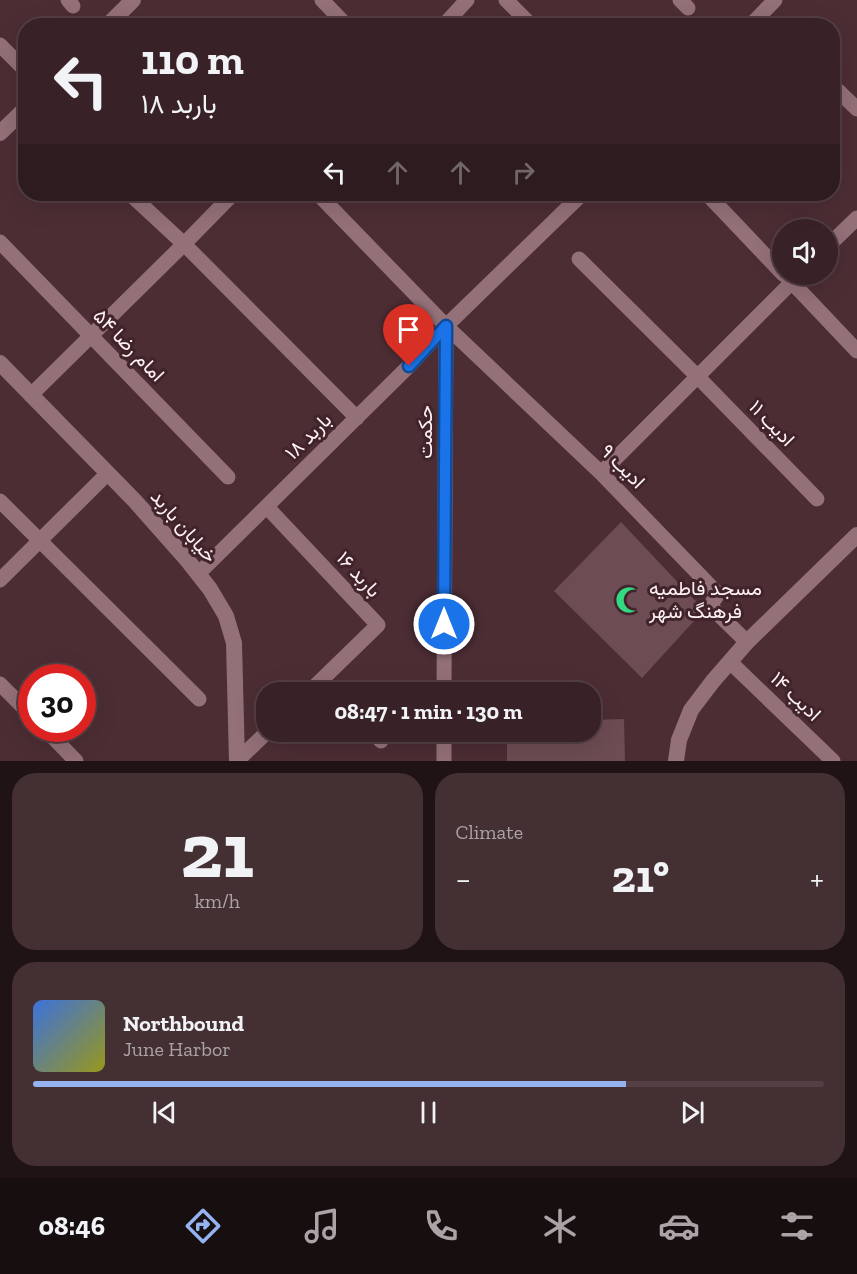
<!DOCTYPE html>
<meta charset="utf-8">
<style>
:root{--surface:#392227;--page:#442f33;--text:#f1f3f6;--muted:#aba4a7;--line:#533f44;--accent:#95b2f1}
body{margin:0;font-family:"Zilla Slab",Vazirmatn,serif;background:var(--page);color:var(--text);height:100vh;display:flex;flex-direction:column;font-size:22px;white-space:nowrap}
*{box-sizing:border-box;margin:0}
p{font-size:20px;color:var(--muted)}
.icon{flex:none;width:33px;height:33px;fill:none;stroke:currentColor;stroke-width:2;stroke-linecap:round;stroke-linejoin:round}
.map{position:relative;height:761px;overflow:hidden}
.details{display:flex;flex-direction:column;gap:12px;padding:12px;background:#1f1315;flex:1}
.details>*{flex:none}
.banner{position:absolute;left:18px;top:18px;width:822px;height:183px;border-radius:24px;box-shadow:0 6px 24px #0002,0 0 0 2px var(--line);background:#392227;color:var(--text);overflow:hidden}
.buttons{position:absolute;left:772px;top:219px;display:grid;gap:12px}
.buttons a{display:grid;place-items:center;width:66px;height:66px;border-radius:50%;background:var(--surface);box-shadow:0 6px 24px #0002,0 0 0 2px var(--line);font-size:30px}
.speed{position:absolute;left:18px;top:664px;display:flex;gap:12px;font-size:30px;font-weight:700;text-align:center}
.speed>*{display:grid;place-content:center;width:78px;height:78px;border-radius:50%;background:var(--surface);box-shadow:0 6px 24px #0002,0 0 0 2px var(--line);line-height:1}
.speed .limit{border:9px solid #d22;background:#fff;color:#111}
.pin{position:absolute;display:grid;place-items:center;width:51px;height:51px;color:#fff;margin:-62px -26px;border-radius:50% 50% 50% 0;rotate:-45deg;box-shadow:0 0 6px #0007}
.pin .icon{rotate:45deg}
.me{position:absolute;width:66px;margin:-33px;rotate:0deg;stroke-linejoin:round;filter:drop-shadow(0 0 4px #0008)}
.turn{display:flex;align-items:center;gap:21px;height:126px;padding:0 24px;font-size:27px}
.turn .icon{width:78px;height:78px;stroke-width:2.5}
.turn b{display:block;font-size:42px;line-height:51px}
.lanes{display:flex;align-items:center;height:57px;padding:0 24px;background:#0003;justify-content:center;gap:30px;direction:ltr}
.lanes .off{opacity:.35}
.big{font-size:45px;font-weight:700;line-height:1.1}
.details .widget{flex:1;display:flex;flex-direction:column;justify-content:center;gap:9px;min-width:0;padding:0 21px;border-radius:24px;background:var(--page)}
.details .dial{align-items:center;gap:0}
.dial b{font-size:78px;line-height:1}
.song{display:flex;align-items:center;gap:18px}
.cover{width:72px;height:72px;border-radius:9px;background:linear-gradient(135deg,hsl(220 70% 55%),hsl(60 70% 35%))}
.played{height:6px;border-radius:3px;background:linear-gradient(90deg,var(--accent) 75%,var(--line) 75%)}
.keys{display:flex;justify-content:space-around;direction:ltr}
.heat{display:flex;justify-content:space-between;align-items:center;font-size:33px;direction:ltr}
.details .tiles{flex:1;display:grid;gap:12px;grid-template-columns:1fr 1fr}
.widget:last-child{grid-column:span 2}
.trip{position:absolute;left:256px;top:682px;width:345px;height:60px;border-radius:24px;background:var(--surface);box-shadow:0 6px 24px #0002,0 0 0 2px var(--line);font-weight:700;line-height:60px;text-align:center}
.tabs{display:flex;height:96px;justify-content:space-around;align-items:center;background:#170e10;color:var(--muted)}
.tabs .icon{width:42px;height:42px}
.tabs .on{color:var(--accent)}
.tabs b{font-size:27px;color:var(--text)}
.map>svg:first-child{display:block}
</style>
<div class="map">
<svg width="857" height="761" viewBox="0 0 857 761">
<rect width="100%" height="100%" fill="#4c2d34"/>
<!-- building -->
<path fill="#6d4c53" d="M621,522L704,610L642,678L554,591Z
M624,719L625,761H507V732H591V720Z"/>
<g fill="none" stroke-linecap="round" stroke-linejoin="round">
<!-- minor -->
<path stroke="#947078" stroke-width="15" d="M68,0L73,6
M322,0L347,26
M506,0L532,26
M680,0L688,8
M443,26L467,0
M750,26L775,0
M0,45L26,71
M832,85L857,109
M130,194L184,244L357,418
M318,194L446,326L601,473L718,594L710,606L747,642
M707,194L783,274
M0,242L228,477
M828,246L857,218
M579,259L698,377L817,499
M785,275L857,351
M31,395L184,244L233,194
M601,473L800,274
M0,501L199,699
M267,507L378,625L308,693
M198,574L409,366L446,326L582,194
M0,580L108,473
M730,662L833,761
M320,681L333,693
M0,684L32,716
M444,693L446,326
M45,729L76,761
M372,732L381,741
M237,761L267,732
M444,761V732"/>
<!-- tertiary -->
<path stroke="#947078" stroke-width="16" d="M0,363L135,501L188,561L210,589L226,616L234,643L237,761
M676,761L679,740L691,710L713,681L747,642L857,535"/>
<!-- secondary -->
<path stroke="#947078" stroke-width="16" d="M107,26L133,0
M0,133L26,108"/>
</g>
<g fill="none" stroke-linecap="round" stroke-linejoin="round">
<defs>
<path id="route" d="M409,366L446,326L444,624"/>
</defs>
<!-- route casing -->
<use href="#route" stroke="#114b97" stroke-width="15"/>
<!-- route -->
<use href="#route" stroke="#1a73e8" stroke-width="10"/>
</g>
<!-- icons -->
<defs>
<symbol id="mosque-bare" viewBox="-9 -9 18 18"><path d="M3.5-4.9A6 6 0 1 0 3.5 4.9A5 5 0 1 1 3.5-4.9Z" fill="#34d881" stroke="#41232a" stroke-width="2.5" paint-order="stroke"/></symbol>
</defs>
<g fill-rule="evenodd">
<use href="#mosque-bare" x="610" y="581" width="38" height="38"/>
</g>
<g text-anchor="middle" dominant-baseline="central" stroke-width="6" stroke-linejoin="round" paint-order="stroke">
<!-- street labels -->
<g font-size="20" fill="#fef1f3" stroke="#41232a">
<text transform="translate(129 345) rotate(46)">امام رضا ۵۴</text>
<text transform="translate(772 423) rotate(46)">ادیب ۱۱</text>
<text transform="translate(425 432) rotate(-90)">حکمت</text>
<text transform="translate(308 436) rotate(-45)">باربد ۱۸</text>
<text transform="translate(623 466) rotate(45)">ادیب ۹</text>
<text transform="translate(184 526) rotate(49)">خیابان باربد</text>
<text transform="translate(359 574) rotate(47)">باربد ۱۶</text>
<text transform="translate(796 696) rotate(44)">ادیب ۱۴</text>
</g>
<!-- poi labels -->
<g font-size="20" fill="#fef1f3" stroke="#41232a" text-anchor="start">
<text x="649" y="588">مسجد فاطمیه<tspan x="649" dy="23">فرهنگ شهر</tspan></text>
</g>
</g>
</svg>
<div class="buttons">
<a><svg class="icon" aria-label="sound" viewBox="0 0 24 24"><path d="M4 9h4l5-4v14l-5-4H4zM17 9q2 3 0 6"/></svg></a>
</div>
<div class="speed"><div class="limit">30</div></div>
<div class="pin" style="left:409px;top:366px;background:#d93025"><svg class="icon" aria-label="arrive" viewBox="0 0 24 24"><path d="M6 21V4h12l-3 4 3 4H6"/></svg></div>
<svg class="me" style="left:444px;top:624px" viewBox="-20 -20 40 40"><circle r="17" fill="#1a73e8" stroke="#fff" stroke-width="3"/><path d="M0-11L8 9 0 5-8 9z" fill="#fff"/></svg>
<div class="trip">08:47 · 1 min · 130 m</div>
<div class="banner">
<div class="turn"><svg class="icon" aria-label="left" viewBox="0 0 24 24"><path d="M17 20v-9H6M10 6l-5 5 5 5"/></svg><div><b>110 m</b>باربد ۱۸</div></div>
<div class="lanes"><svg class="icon" aria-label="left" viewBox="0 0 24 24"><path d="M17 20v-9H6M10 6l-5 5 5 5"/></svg><svg class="icon off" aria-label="ahead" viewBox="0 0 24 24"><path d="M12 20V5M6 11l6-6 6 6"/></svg><svg class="icon off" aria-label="ahead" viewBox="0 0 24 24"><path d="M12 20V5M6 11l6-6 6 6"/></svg><svg class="icon off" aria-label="right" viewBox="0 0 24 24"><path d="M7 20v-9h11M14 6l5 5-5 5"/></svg></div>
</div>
</div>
<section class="details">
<div class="tiles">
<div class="widget dial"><b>21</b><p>km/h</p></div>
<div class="widget"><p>Climate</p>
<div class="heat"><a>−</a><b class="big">21°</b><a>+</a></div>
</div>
<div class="widget">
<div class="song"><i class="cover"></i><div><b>Northbound</b><p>June Harbor</p></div></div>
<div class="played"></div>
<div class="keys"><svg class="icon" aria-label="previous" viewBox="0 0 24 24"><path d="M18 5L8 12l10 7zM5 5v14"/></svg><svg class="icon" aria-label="pause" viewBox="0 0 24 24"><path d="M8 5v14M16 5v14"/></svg><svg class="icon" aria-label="next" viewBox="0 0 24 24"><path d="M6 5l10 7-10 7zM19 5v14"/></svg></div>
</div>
</div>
</section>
<nav class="tabs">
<b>08:46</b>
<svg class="icon on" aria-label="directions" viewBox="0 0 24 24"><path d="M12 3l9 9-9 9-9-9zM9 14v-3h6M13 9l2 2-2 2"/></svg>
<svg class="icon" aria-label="music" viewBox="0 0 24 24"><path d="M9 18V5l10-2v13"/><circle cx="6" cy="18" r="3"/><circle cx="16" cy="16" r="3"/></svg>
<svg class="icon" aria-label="phone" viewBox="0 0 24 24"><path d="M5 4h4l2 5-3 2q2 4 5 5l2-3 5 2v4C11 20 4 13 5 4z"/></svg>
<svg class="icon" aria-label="climate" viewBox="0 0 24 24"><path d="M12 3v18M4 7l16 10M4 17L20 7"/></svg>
<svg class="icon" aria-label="car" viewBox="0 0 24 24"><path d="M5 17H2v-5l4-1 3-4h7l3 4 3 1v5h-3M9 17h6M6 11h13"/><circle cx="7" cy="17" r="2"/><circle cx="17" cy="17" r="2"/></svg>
<svg class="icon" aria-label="filters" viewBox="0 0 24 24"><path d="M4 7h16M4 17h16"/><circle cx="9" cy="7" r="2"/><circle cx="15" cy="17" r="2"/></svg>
</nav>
